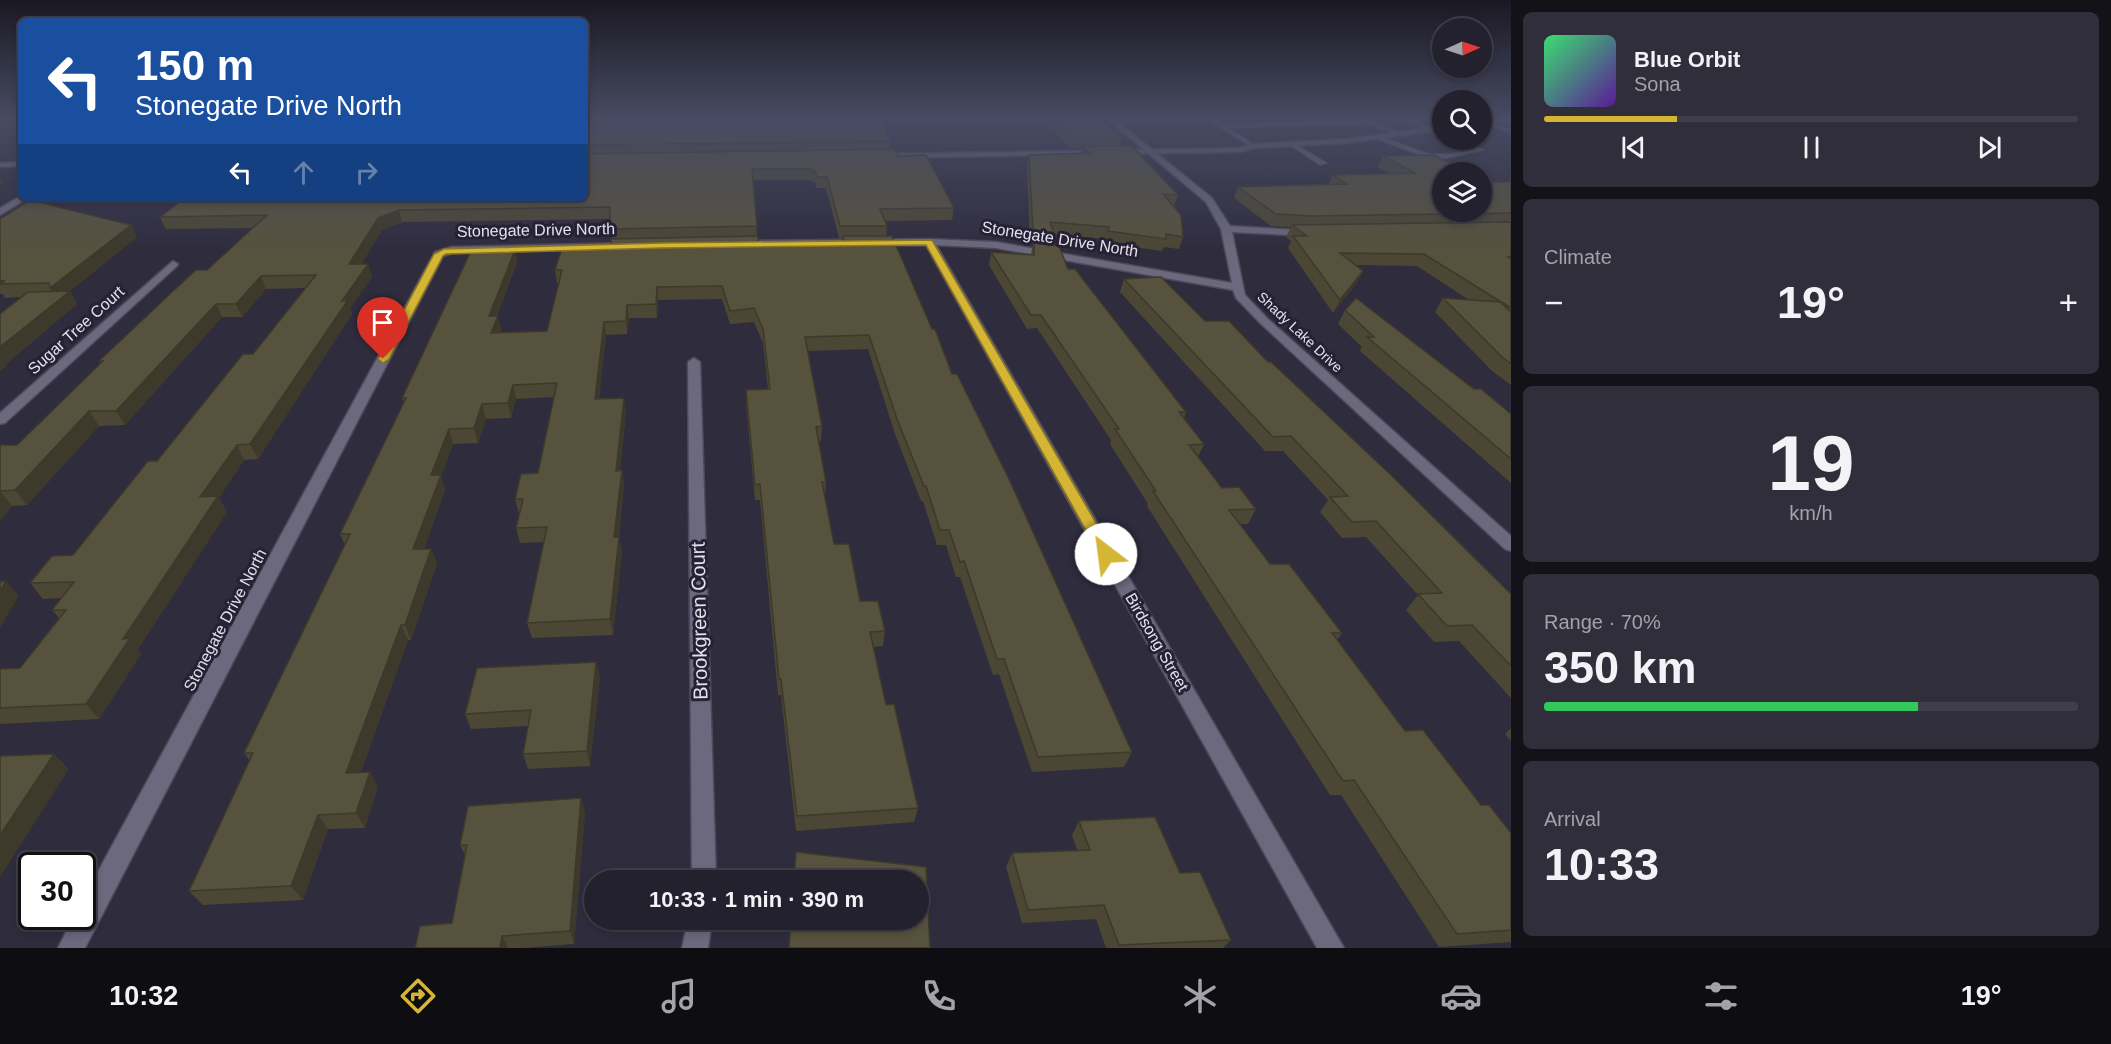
<!DOCTYPE html>
<meta charset="utf-8">
<style>
:root{--surface:#23212e;--page:#2f2e3a;--text:#f1f3f6;--muted:#a3a3aa;--line:#403e4a;--accent:#d5b534}
body{margin:0;font-family:Arial,sans-serif;background:var(--page);color:var(--text);height:100vh;display:flex;flex-direction:column;font-size:22px;white-space:nowrap}
*{box-sizing:border-box;margin:0}
p{font-size:20px;color:var(--muted)}
.icon{flex:none;width:33px;height:33px;fill:none;stroke:currentColor;stroke-width:2;stroke-linecap:round;stroke-linejoin:round}
.map{position:relative;flex:1;overflow:hidden}
.sheet{display:flex;flex-direction:column;gap:12px;padding:12px;background:#131219;width:600px}
.sheet>*{flex:none}
.banner{position:absolute;left:18px;top:18px;width:570px;height:183px;border-radius:9px;box-shadow:0 3px 9px #0003,0 0 0 2px var(--line);background:#1a4fa0;color:#fff;overflow:hidden}
.needle{width:39px;rotate:87deg}
.tools{position:absolute;left:1432px;top:18px;display:grid;gap:12px}
.tools a{display:grid;place-items:center;width:60px;height:60px;border-radius:50%;background:var(--surface);box-shadow:0 3px 9px #0003,0 0 0 2px var(--line);font-size:30px}
.speed{position:absolute;left:18px;top:852px;display:flex;gap:12px;font-size:30px;font-weight:700;text-align:center}
.speed>*{display:grid;place-content:center;width:78px;height:78px;border-radius:50%;background:var(--surface);box-shadow:0 3px 9px #0003,0 0 0 2px var(--line);line-height:1}
.speed .limit{border:3px solid #111;border-radius:9px;background:#fff;color:#111}
.pin{position:absolute;display:grid;place-items:center;width:51px;height:51px;color:#fff;margin:-62px -26px;border-radius:50% 50% 50% 0;rotate:-45deg;box-shadow:0 0 6px #0007}
.pin .icon{rotate:45deg}
.me{position:absolute;width:66px;margin:-33px;rotate:330deg;stroke-linejoin:round;filter:drop-shadow(0 0 4px #0008)}
.turn{display:flex;align-items:center;gap:21px;height:126px;padding:0 18px;font-size:27px}
.turn .icon{width:78px;height:78px;stroke-width:2.5}
.turn b{display:block;font-size:42px;line-height:51px}
.lanes{display:flex;align-items:center;height:57px;padding:0 18px;background:#0003;justify-content:center;gap:30px;direction:ltr}
.lanes .off{opacity:.35}
.big{font-size:45px;font-weight:700;line-height:1.1}
.sheet .card{flex:1;display:flex;flex-direction:column;justify-content:center;gap:9px;min-width:0;padding:0 21px;border-radius:9px;background:var(--page)}
.sheet .dial{align-items:center;gap:0}
.dial b{font-size:78px;line-height:1}
.song{display:flex;align-items:center;gap:18px}
.cover{width:72px;height:72px;border-radius:9px;background:linear-gradient(135deg,hsl(140 70% 55%),hsl(270 70% 35%))}
.played{height:6px;border-radius:3px;background:linear-gradient(90deg,var(--accent) 25%,var(--line) 25%)}
.keys{display:flex;justify-content:space-around;direction:ltr}
.heat{display:flex;justify-content:space-between;align-items:center;font-size:33px;direction:ltr}
.charge{height:9px;border-radius:4px;background:linear-gradient(90deg,#34c759 70%,var(--line) 0)}
.trip{position:absolute;left:584px;top:870px;width:345px;height:60px;border-radius:30px;background:var(--surface);box-shadow:0 3px 9px #0003,0 0 0 2px var(--line);font-weight:700;line-height:60px;text-align:center}
.menu{display:flex;height:96px;justify-content:space-around;align-items:center;background:#0e0d12;color:var(--muted)}
.menu .icon{width:42px;height:42px}
.menu .selected{color:var(--accent)}
.menu b{font-size:27px;color:var(--text)}
main{display:flex;flex:1;min-height:0}
.map>svg:first-child{display:block}
</style>
<main>
<div class="map">
<svg width="1511" height="948" viewBox="0 0 1511 948">
<rect width="100%" height="100%" fill="#2f2c3e"/>
<g fill="none" stroke-linecap="round" stroke-linejoin="round">
<defs>
<path id="service" d="M1205,118H1212L1222,124L1370,120L1403,134L1398,135L1369,124L1228,128L1255,145V147L1253,148Z
M1487,122L1511,129V133L1487,124Z
M1376,135L1429,154H1448L1480,148L1484,150L1448,158H1428L1374,138Z
M1291,144H1295L1327,163L1320,165L1291,146Z"/>
<path id="minor" d="M1106,118H1113L1212,198L1230,226L1313,231L1315,233L1310,236L1232,232L1245,295L1268,319L1511,536V551L1505,549L1260,323L1236,298L1233,290L996,248L936,245L1344,948H1317L926,245L739,247L734,244L739,241L929,239L996,242L1232,283L1221,229L1206,202Z
M1400,118H1409L1435,129L1428,131Z
M21,196V198H28L0,215V208Z
M631,243L635,244V248L452,253L443,256L85,948H58L74,916H82V901L435,252L451,247Z
M173,261L178,264L177,266L5,423L0,424V413Z
M694,358L700,362L716,880H692L688,362Z
M688,920H712L708,948H682Z"/>
<path id="tertiary" d="M1511,118V122L1482,125V121Z
M1443,126V130L1346,143L1254,148L1240,152L879,158L875,156L879,154L1239,148L1253,144L1346,139Z
M21,162V166L0,167V163Z"/>
</defs>
<!-- service casing -->
<use href="#service" stroke="#4d4959" stroke-width="2"/>
<!-- minor casing -->
<use href="#minor" stroke="#4d4959" stroke-width="3"/>
<!-- tertiary casing -->
<use href="#tertiary" stroke="#4d4959" stroke-width="3"/>
<!-- service -->
<use href="#service" fill="#6c687d" fill-rule="evenodd"/>
<!-- minor -->
<use href="#minor" fill="#6c687d" fill-rule="evenodd"/>
<!-- tertiary -->
<use href="#tertiary" fill="#6c687d" fill-rule="evenodd"/>
</g>
<!-- wall -->
<path fill="#4b4734" fill-rule="evenodd" d="M0,118H21V128H0Z
M585,118L891,141L890,149L954,208L952,220L885,221L887,226L886,236L1132,752L1124,767L1032,772L999,674L993,675L960,577H956L946,545H937L923,501H921L895,434L868,349L808,351L822,426L821,441H819L826,482L825,497L834,544L860,601L885,631L883,646L873,647L886,705L918,808L914,822L796,831L781,695H778L760,500H755L746,404V390L768,389L763,343L754,322L730,324L722,299L658,300L657,318H629L627,334L606,335L599,398L626,412L620,470H622L624,485L619,537L622,552L613,635L532,638L527,623L544,542L520,543L516,528L519,514L515,499L538,473L554,397L516,399L511,418L486,419L478,443L453,444L441,477L445,490L424,549H431L437,564L411,640H408L361,772L378,786L365,828L328,829L303,900L203,905L189,891L250,761L244,753L345,545L340,534L404,402L402,398L515,250L517,262L497,316L501,330L500,333L547,331L559,283H557L555,270L611,247L612,239L610,219L402,222L382,230L361,264H368L372,277L350,308L352,314L258,459L244,460L219,498L227,512L138,649L141,654L99,719L0,724V669L20,668L59,618L52,610L62,598L43,599L30,583L73,555L253,354L305,288L266,289L242,317H222L125,425L99,426L27,505L12,506L0,521V445H17L100,364L99,361L207,270L253,228L166,229L160,217L585,198ZM753,180H809L815,182L816,188H826L839,238H843L842,245L784,246H758L757,236Z
M1039,118H1098L1122,137L1120,146L1178,195L1174,206L1183,237L1179,249L1164,247L1162,251L1105,243V239L1055,234V236L1053,245L1068,269L1186,412L1184,418L1204,444L1198,457L1222,488L1256,509L1248,524H1240L1270,564L1342,633L1337,640L1405,731L1481,805L1511,833V942L1439,947L1341,795H1330L1147,506L1148,504L1110,444L1111,440L1037,328L1027,329L989,265L991,252L1031,254L1033,244H1030L1027,165L1029,155L1081,153L1082,148H1071Z
M1383,156L1487,182H1511V385L1492,371L1435,312L1443,298L1469,300L1417,266L1356,265L1363,271L1356,284L1333,313L1288,248L1291,241L1286,237L1291,227L1271,226L1234,198L1238,187L1329,184L1333,175L1390,174L1378,167Z
M0,219L131,225L137,237L70,291L77,304L5,365L6,366L0,371L21,297L5,298L3,294H0Z
M1124,279L1205,321L1268,362L1511,594V698L1459,641L1434,642L1406,610L1418,595L1366,537L1342,538L1320,512L1328,500L1283,451H1265L1120,292Z
M1345,310L1474,389L1511,414V483L1360,351L1362,347L1338,324Z
M596,662L600,678L590,766L528,769L523,754L528,726L471,729L465,714Z
M1511,728V741L1505,734Z
M581,798L585,813L574,944L523,948H415L452,923L465,855L460,845Z
M1079,821L1180,873L1231,940L1223,948H1106L1096,919L1022,923L1006,867L1012,853L1077,850L1072,835Z"/>
<!-- shaded-wall -->
<path fill="#3d392b" d="M0,176L4,182L0,185Z
M399,210L402,222L382,230L354,277L349,264L378,218Z
M131,225L137,237L70,291L77,304L5,365L6,366L0,371V347L58,300L50,288Z
M515,250L517,262L492,330L489,316Z
M368,264L372,277L350,308L352,314L258,459L250,444L342,301Z
M1363,271L1356,284L1333,313L1340,300Z
M261,276L266,289L242,317L236,304Z
M657,287L658,300L657,318L656,304Z
M216,304L222,317L125,425L116,411Z
M627,305L629,318L627,334L626,321Z
M498,316L501,330L495,346L491,333Z
M604,322L606,335L598,413L595,399Z
M513,385L516,399L511,418L508,403Z
M624,398L626,412L618,486L616,471Z
M482,404L486,419L478,443L474,428Z
M89,411L99,426L27,505L15,490Z
M449,429L453,444L441,477L445,490L418,565L413,549L431,475Z
M237,445L244,460L219,498L227,512L138,649L141,654L99,719L86,704L123,639L200,497Z
M622,470L624,485L617,552L614,537Z
M0,491L12,506L0,521Z
M619,537L622,552L613,635L610,619Z
M431,549L437,564L411,640L405,625Z
M6,581L19,596L0,628V591Z
M401,625L408,640L355,788L346,773Z
M596,662L600,678L590,766L587,751Z
M54,754L69,769L0,877V835Z
M370,772L378,786L365,828L356,813Z
M581,798L585,813L574,944L570,931Z
M318,815L328,829L303,900L291,886Z
M502,936L508,948H500Z"/>
<!-- building -->
<path fill="#57523d" stroke="#3d392b" stroke-width="1.5" d="M585,118H880L891,141L585,145Z
M1051,118H1098L1122,137L1074,138Z
M1083,146H1132L1178,195L1163,194L1181,215L1183,237L1166,234V239L1108,231L1109,227L1050,222L1055,236L1033,232L1029,155L1090,153Z
M895,149L898,156L926,155L954,208L880,209L887,226H840L827,177H817L815,171L810,169H752L757,226L610,229V207L399,210L378,218L349,264H368L342,301L348,300L250,444L237,445L200,497L218,496L123,639L130,638L86,704L0,708V669L20,668L66,610H52L74,582L30,583L52,556L73,555L148,461H157L243,354H253L316,275L261,276L236,304H216L116,411H89L15,490L0,491V445H17L103,361H99L171,293L196,270H207L267,215L160,217L185,198H585V154Z
M1434,155L1468,172H1443V212H1482V179L1487,182H1511V213L1310,216L1276,214L1238,187L1347,184L1333,175L1415,173L1383,156Z
M30,200L131,225L50,288L49,283L0,284V283L5,281H0V219Z
M1511,222V257H1508L1511,259V308L1424,254L1340,253L1363,271L1340,300L1293,236H1307L1292,225Z
M758,236V246H784L845,245L843,236H892L932,329H935L952,374H957L1010,481L1132,752L1038,757L1004,659H997L964,561L960,562L949,530H940L926,486H924L897,419L869,335L805,337L822,426L816,427L826,482H822L834,544H849L860,601H878L885,631L870,632L886,705L894,704L918,808L797,816L781,679H779L760,484L755,485L746,390L770,389L763,329L754,308L730,311L722,286L657,287L656,304L627,305L626,321L604,322L595,399L624,398L616,471L622,470L614,537H619L610,619L527,623L547,527L516,528L523,499H515L521,474L538,473L557,383L513,385L508,403L482,404L474,428L449,429L431,475H441L413,549H431L405,625H401L346,773L370,772L356,813L318,815L291,886L189,891L253,753H244L350,534H340L406,398H402L471,251L515,250L489,316H498L491,333L547,331L562,270H555L562,248L611,247V239Z
M1034,243L1059,246L1068,269H1075L1186,412H1179L1204,444L1189,445L1222,488L1239,487L1256,509L1229,510L1270,564H1289L1342,633H1332L1405,731L1423,730L1481,805H1489L1511,833V930L1457,934L1354,780L1343,781L1153,491H1156L1115,429H1119L1041,315H1031L991,252L1034,255Z
M1161,277L1205,321H1229L1268,362H1271L1392,476L1511,594V666L1472,625L1447,626L1418,594L1442,593L1376,521L1352,522L1330,497L1348,496L1291,436L1273,437L1124,279Z
M70,291L0,347V314L28,292Z
M1356,298L1474,389H1481L1511,414V459L1367,337H1374L1345,310Z
M1443,298L1500,302L1511,312V364L1502,357Z
M6,581L0,591V582Z
M596,662L587,751L523,754L531,710L465,714L477,668Z
M54,754L0,835V756Z
M581,798L570,931L502,936L500,948H415L420,926L452,923L467,845H460L468,806Z
M1155,817L1180,873L1200,872L1231,940L1119,945L1104,905L1028,910L1012,853L1090,850L1079,821Z
M796,852L926,867L930,948H789L791,920H918V880H794Z"/>
<!-- sky -->
<linearGradient id="sky" x2="0" y2="1"><stop stop-color="#1a1822"/><stop offset="0.47" stop-color="#474b63"/><stop offset="1" stop-color="#474b63" stop-opacity="0"/></linearGradient>
<rect width="1511" height="250" fill="url(#sky)"/>
<!-- route -->
<path fill="#d5b534" stroke="#8a7622" stroke-width="1.5" d="M932,240L1114,554L1112,557H1101L926,245L662,248L446,254L443,256L389,359L383,363L378,359L434,254L444,249L662,243Z"/>
<g text-anchor="middle" dominant-baseline="central" stroke-width="6" stroke-linejoin="round" paint-order="stroke">
<!-- far-street labels -->
<g font-size="14" fill="#e3e1ed" stroke="#262234">
<text transform="translate(1300 332) rotate(43)">Shady Lake Drive</text>
</g>
<!-- street labels -->
<g font-size="16" fill="#e3e1ed" stroke="#262234">
<text transform="translate(536 230) rotate(-1)">Stonegate Drive North</text>
<text transform="translate(1060 239) rotate(9)">Stonegate Drive North</text>
<text transform="translate(76 330) rotate(-42)">Sugar Tree Court</text>
<text transform="translate(225 620) rotate(-62)">Stonegate Drive North</text>
<text transform="translate(1157 642) rotate(60)">Birdsong Street</text>
</g>
<!-- near-street labels -->
<g font-size="20" fill="#e3e1ed" stroke="#262234">
<text transform="translate(699 621) rotate(-91)">Brookgreen Court</text>
</g>
</g>
</svg>
<div class="tools">
<a><svg class="needle" viewBox="-14 -14 28 28"><path d="M0-13l5 13h-10z" fill="#e53935"/><path d="M0 13l5-13h-10z" fill="#a3a3aa"/></svg></a>
<a><svg class="icon" aria-label="search" viewBox="0 0 24 24"><circle cx="10" cy="10" r="6"/><path d="M15 15l6 6"/></svg></a>
<a><svg class="icon" aria-label="layers" viewBox="0 0 24 24"><path d="M12 4l9 5-9 5-9-5zM3 14l9 5 9-5"/></svg></a>
</div>
<div class="speed"><div class="limit">30</div></div>
<div class="pin" style="left:383px;top:359px;background:#d93025"><svg class="icon" aria-label="arrive" viewBox="0 0 24 24"><path d="M6 21V4h12l-3 4 3 4H6"/></svg></div>
<svg class="me" style="left:1106px;top:554px" viewBox="-20 -20 40 40"><circle r="19" fill="#fff"/><path d="M0-13L10 11 0 6-10 11z" fill="#d5b534"/></svg>
<div class="trip">10:33 · 1 min · 390 m</div>
<div class="banner">
<div class="turn"><svg class="icon" aria-label="left" viewBox="0 0 24 24"><path d="M17 20v-9H6M10 6l-5 5 5 5"/></svg><div><b>150 m</b>Stonegate Drive North</div></div>
<div class="lanes"><svg class="icon" aria-label="left" viewBox="0 0 24 24"><path d="M17 20v-9H6M10 6l-5 5 5 5"/></svg><svg class="icon off" aria-label="ahead" viewBox="0 0 24 24"><path d="M12 20V5M6 11l6-6 6 6"/></svg><svg class="icon off" aria-label="right" viewBox="0 0 24 24"><path d="M7 20v-9h11M14 6l5 5-5 5"/></svg></div>
</div>
</div>
<section class="sheet">
<div class="card">
<div class="song"><i class="cover"></i><div><b>Blue Orbit</b><p>Sona</p></div></div>
<div class="played"></div>
<div class="keys"><svg class="icon" aria-label="previous" viewBox="0 0 24 24"><path d="M18 5L8 12l10 7zM5 5v14"/></svg><svg class="icon" aria-label="pause" viewBox="0 0 24 24"><path d="M8 5v14M16 5v14"/></svg><svg class="icon" aria-label="next" viewBox="0 0 24 24"><path d="M6 5l10 7-10 7zM19 5v14"/></svg></div>
</div>
<div class="card"><p>Climate</p>
<div class="heat"><a>−</a><b class="big">19°</b><a>+</a></div>
</div>
<div class="card dial"><b>19</b><p>km/h</p></div>
<div class="card"><p>Range · 70%</p><b class="big">350 km</b><div class="charge"></div></div>
<div class="card"><p>Arrival</p><b class="big">10:33</b></div>
</section>
</main>
<nav class="menu">
<b>10:32</b>
<svg class="icon selected" aria-label="directions" viewBox="0 0 24 24"><path d="M12 3l9 9-9 9-9-9zM9 14v-3h6M13 9l2 2-2 2"/></svg>
<svg class="icon" aria-label="music" viewBox="0 0 24 24"><path d="M9 18V5l10-2v13"/><circle cx="6" cy="18" r="3"/><circle cx="16" cy="16" r="3"/></svg>
<svg class="icon" aria-label="phone" viewBox="0 0 24 24"><path d="M5 4h4l2 5-3 2q2 4 5 5l2-3 5 2v4C11 20 4 13 5 4z"/></svg>
<svg class="icon" aria-label="climate" viewBox="0 0 24 24"><path d="M12 3v18M4 7l16 10M4 17L20 7"/></svg>
<svg class="icon" aria-label="car" viewBox="0 0 24 24"><path d="M5 17H2v-5l4-1 3-4h7l3 4 3 1v5h-3M9 17h6M6 11h13"/><circle cx="7" cy="17" r="2"/><circle cx="17" cy="17" r="2"/></svg>
<svg class="icon" aria-label="filters" viewBox="0 0 24 24"><path d="M4 7h16M4 17h16"/><circle cx="9" cy="7" r="2"/><circle cx="15" cy="17" r="2"/></svg>
<b>19°</b>
</nav>
